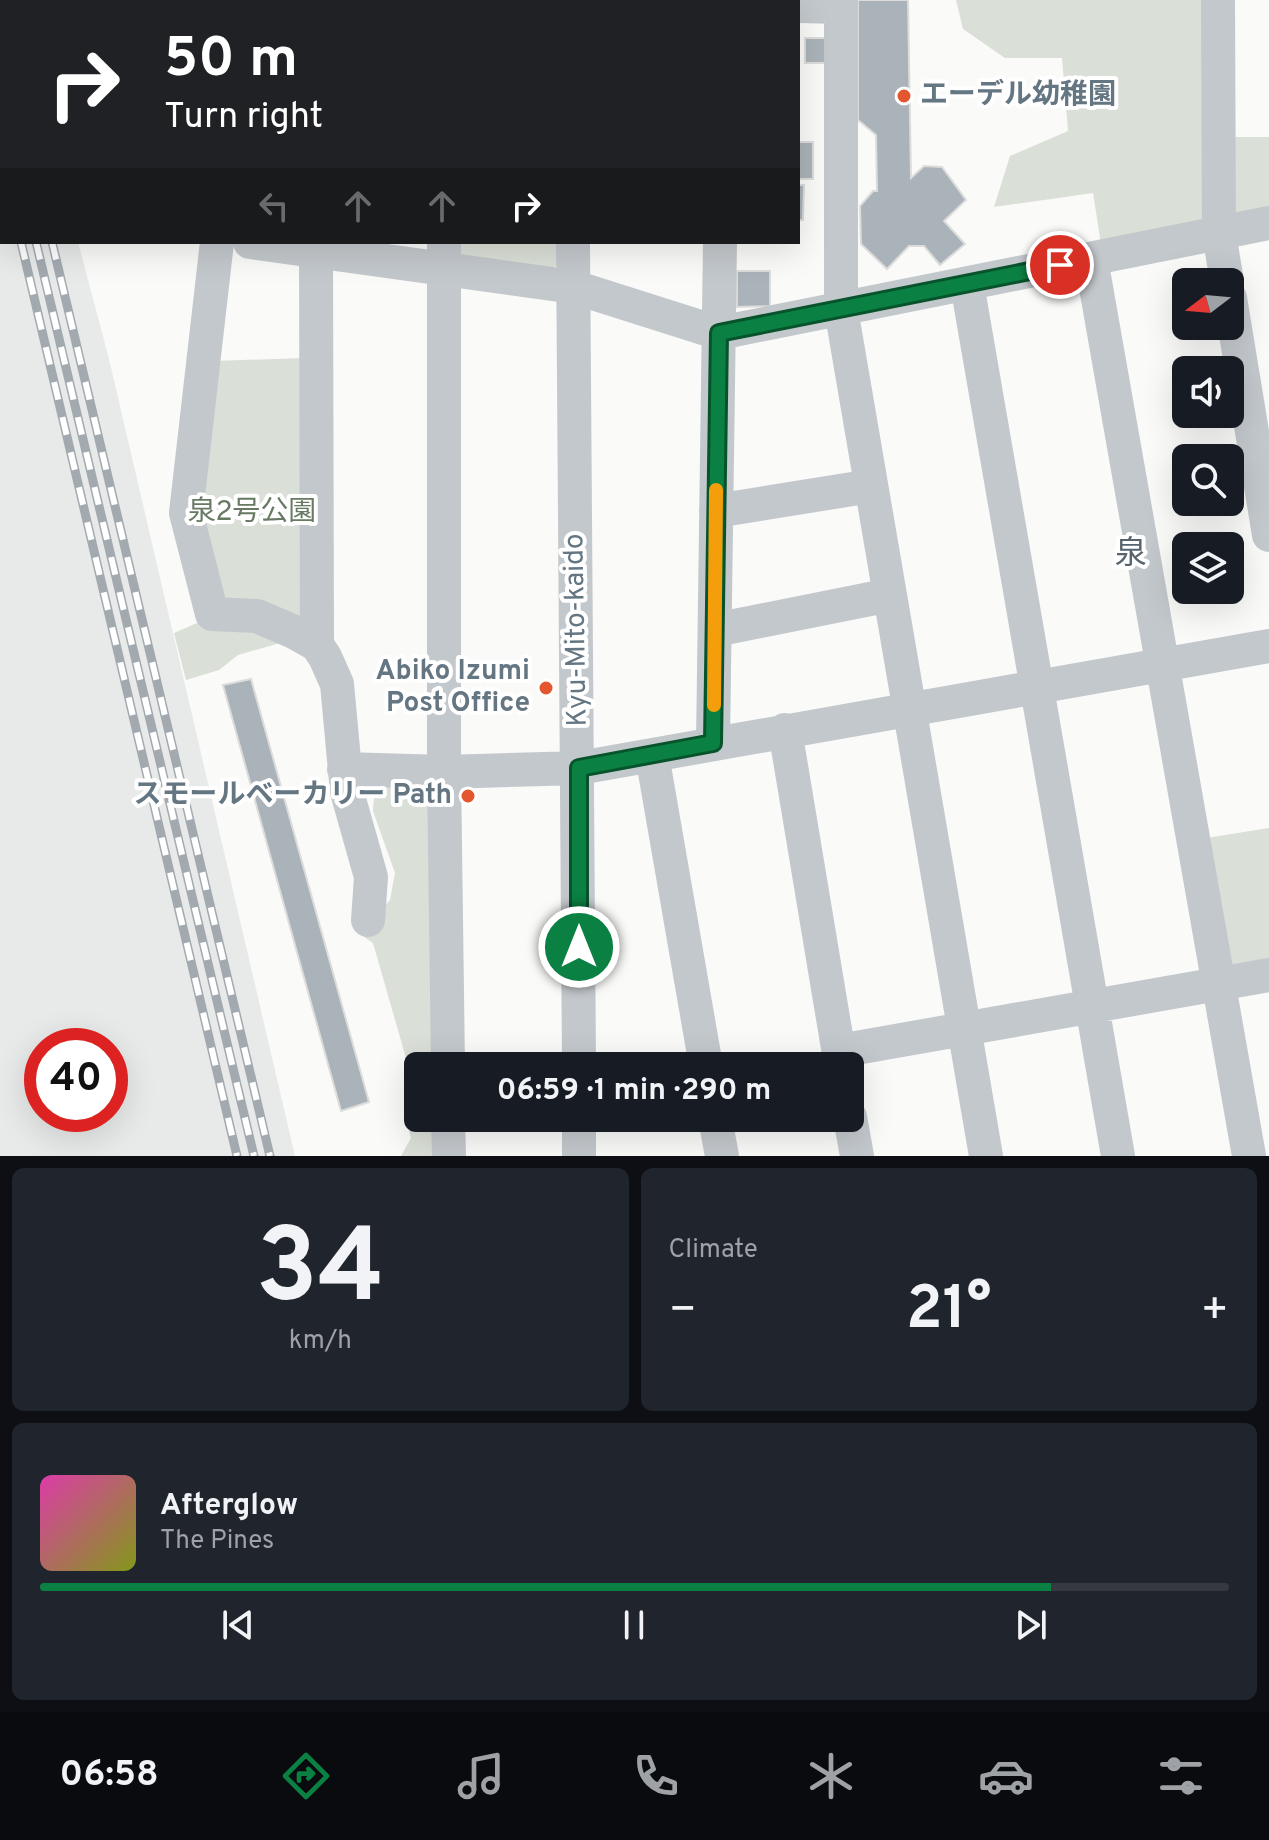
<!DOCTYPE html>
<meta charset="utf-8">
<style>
:root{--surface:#171b24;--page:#20242c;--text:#f1f3f6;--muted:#9ea1a6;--line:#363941;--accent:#0b8043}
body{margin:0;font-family:Overpass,"Noto Sans JP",sans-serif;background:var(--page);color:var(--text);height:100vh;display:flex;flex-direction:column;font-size:30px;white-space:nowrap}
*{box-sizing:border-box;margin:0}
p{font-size:26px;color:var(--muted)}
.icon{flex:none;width:44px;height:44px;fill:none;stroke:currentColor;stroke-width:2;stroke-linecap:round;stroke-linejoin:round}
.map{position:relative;height:1156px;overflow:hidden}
.side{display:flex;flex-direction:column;gap:12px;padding:12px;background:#0d0f14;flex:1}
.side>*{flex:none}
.top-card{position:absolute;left:0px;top:0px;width:800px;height:244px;box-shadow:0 8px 32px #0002;background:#202124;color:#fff;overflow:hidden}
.needle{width:52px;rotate:254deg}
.fabs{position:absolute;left:1172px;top:268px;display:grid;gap:16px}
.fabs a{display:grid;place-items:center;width:72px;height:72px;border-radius:12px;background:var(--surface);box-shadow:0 8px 32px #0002;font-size:40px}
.speed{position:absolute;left:24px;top:1028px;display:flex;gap:16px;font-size:40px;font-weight:700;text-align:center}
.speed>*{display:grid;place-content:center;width:104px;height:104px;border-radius:50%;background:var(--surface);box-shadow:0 8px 32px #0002;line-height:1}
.speed .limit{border:12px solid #d22;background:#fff;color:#111}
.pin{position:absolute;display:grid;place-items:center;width:68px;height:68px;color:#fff;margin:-34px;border:4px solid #fff;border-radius:50%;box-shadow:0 2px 8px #0007}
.me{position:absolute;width:88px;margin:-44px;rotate:0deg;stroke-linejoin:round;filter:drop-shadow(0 0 6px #0008)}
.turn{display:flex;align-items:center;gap:28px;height:168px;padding:0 32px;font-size:36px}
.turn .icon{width:104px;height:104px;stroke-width:2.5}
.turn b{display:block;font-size:56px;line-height:68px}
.lanes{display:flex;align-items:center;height:76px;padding:0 32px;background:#0003;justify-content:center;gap:40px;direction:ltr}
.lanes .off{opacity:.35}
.big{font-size:60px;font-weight:700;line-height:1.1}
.side .tile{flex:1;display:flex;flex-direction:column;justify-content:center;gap:12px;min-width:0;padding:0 28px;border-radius:12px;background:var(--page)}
.side .dial{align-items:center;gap:0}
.dial b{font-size:104px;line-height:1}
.song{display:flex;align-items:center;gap:24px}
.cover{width:96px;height:96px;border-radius:12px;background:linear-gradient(135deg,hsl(320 70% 55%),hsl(70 70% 35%))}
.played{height:8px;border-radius:4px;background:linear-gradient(90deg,var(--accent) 85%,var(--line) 85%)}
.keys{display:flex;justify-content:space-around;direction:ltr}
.heat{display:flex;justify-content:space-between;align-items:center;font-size:44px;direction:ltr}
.side .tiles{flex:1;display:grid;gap:12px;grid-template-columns:1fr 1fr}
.tile:last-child{grid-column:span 2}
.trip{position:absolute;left:404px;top:1052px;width:460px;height:80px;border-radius:12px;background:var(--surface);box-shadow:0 8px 32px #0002;font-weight:700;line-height:80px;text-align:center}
.dock{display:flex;height:128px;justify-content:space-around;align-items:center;background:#090b0e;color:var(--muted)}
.dock .icon{width:56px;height:56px}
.dock .active{color:var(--accent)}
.dock b{font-size:36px;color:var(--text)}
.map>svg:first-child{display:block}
</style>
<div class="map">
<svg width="1269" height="1156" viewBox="0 0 1269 1156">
<rect width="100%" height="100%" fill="#fafaf8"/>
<!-- built -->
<path fill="#e8e9e9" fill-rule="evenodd" d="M0,0L16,2H2V242H78L109,359L295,1156H0ZM42,1046H110V1114H42Z"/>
<!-- green -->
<path fill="#dadfd7" d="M956,0H1209L1212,217L1101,244L1093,193L994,207L1010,156L1068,131L1062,58H1005L963,29Z
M1234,137H1269V212L1242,217L1234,211Z
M453,242H558V264L549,273L460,262Z
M305,358V616L297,621L226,606L196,512L213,361Z
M204,620L294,639L238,655L219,670L186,680L174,633Z
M375,783H428L439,1066H418V1100L373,943L364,937L367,926L390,900L395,873L373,811Z
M1269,828V975L1218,984L1194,840Z
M418,1110V1118H439V1156H401L411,1138L404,1114Z"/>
<!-- building -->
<path fill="#aab3b9" stroke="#dcdcda" stroke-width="2" d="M38,0H112L113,2H38Z
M245,0H309L310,2H246Z
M858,0H908L911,178L924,166L942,167L966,200L944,221L965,244L940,265L924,246H909L887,269L861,244L860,206L873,191H877L876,135L858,120Z
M805,38H825V63H805Z
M798,142H813V179H798Z
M798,185H804L803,220H798Z
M737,271H770V306L737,307Z
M251,679L369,1102L341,1111L223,685Z"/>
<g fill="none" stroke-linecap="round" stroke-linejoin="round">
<!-- minor -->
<path stroke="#c3c8cc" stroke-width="34" d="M570,0V2
M725,0V2
M841,0V309L986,1156
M1218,0L1219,233L1227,282
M449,2L450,0
M798,6L841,7
M217,242L186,513L212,614L257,616L292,631L317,645L325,657L337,684L347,792L371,877L368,920
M250,242L574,287L719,333L1269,223
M444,242V772L448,1066
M573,242L579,1066
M316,250L317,645
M1091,259L1249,1156
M967,284L1118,1156
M1230,298L1269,535
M716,511L871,486
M715,630L890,595
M785,730L841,1066
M713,743L720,242
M652,755L706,1066
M344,769L444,772L579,768L1269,646
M839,1051L1269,975
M850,1117L857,1156
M448,1118L449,1156
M579,1118V1156
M715,1118L722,1156"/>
<defs>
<path id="rail" d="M0,23L2,32
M0,91L2,99
M0,153L2,162
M21,242L237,1156
M36,242L254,1156
M52,242L270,1156"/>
</defs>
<!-- rail casing -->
<use href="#rail" stroke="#a2aab0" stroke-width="9"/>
<!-- rail -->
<use href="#rail" stroke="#fff" stroke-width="6" stroke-dasharray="18" stroke-linecap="butt"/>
</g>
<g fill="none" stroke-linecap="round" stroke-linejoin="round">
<defs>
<path id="route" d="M579,947V768L713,743L719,333L1060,265"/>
</defs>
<!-- route casing -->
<use href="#route" stroke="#07532c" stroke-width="20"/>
<!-- route -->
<use href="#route" stroke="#0b8043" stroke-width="14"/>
<!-- slow -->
<path stroke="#f59e0b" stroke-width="14" d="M714,705L716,490"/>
</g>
<!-- markers -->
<g fill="#e4572e" stroke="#fff" stroke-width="3">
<circle cx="904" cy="96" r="8"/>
<circle cx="546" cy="688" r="8"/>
<circle cx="468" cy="796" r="8"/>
</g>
<g text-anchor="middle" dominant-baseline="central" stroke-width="8" stroke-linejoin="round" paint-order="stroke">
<!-- poi labels -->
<g font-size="28" font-weight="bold" fill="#657683" stroke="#fff" text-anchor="end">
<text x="920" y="96" text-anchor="start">エーデル幼稚園</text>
<text x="530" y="672">Abiko Izumi<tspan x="530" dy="32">Post Office</tspan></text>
<text x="452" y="796">スモールベーカリー Path</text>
</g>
<!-- park labels -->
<g font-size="28" fill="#687a64" stroke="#fff">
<text x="252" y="513">泉2号公園</text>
</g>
<!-- street labels -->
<g font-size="28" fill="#657683" stroke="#fff">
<text transform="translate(577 630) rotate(-91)">Kyu-Mito-kaido</text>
</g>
<!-- quarter labels -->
<g font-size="32" fill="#57646e" stroke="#fff">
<text x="1131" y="555">泉</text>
</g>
</g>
</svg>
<div class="fabs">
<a><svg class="needle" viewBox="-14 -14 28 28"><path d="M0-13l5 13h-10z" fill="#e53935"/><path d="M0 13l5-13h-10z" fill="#9ea1a6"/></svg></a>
<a><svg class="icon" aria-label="sound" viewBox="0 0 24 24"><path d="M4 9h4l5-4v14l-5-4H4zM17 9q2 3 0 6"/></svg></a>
<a><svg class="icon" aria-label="search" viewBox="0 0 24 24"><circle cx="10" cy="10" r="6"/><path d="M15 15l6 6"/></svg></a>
<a><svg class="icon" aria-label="layers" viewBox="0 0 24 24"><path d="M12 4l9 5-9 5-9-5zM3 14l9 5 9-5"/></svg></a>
</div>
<div class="speed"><div class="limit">40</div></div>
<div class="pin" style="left:1060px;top:265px;background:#d93025"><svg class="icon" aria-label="arrive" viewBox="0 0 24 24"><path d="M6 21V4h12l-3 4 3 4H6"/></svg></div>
<svg class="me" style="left:579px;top:947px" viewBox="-20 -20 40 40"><circle r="17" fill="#0b8043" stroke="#fff" stroke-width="3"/><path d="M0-11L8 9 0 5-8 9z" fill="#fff"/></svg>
<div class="trip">06:59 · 1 min · 290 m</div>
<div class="top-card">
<div class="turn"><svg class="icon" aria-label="right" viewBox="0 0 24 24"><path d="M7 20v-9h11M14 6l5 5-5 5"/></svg><div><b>50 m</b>Turn right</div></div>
<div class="lanes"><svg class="icon off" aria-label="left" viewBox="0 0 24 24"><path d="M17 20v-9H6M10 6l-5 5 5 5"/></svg><svg class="icon off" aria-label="ahead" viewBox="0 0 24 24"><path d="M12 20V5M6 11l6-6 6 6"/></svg><svg class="icon off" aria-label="ahead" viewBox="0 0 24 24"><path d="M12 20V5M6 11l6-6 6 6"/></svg><svg class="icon" aria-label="right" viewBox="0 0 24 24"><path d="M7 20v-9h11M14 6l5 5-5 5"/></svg></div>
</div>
</div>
<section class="side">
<div class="tiles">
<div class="tile dial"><b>34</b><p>km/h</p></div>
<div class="tile"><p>Climate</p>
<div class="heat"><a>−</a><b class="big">21°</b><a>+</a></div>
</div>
<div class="tile">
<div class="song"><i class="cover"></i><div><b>Afterglow</b><p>The Pines</p></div></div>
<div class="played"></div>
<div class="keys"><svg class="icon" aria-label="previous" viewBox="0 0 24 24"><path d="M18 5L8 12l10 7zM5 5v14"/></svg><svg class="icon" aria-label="pause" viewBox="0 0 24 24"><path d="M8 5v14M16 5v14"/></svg><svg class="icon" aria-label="next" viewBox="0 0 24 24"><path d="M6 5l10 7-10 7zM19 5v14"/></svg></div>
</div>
</div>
</section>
<nav class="dock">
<b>06:58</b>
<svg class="icon active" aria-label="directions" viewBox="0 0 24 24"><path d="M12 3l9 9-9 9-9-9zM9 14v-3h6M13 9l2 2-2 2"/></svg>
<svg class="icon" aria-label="music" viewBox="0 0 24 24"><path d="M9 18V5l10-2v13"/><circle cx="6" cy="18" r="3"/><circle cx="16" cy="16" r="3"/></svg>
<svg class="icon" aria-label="phone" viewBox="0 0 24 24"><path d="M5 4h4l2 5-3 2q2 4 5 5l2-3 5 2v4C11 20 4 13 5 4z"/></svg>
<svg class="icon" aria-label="climate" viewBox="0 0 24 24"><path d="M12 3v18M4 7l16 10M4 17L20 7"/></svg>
<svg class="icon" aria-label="car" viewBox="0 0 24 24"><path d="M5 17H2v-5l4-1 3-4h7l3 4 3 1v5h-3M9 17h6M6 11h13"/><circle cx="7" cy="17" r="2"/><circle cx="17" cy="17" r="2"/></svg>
<svg class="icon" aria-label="filters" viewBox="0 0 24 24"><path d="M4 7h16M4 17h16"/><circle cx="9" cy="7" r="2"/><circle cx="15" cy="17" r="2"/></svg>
</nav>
